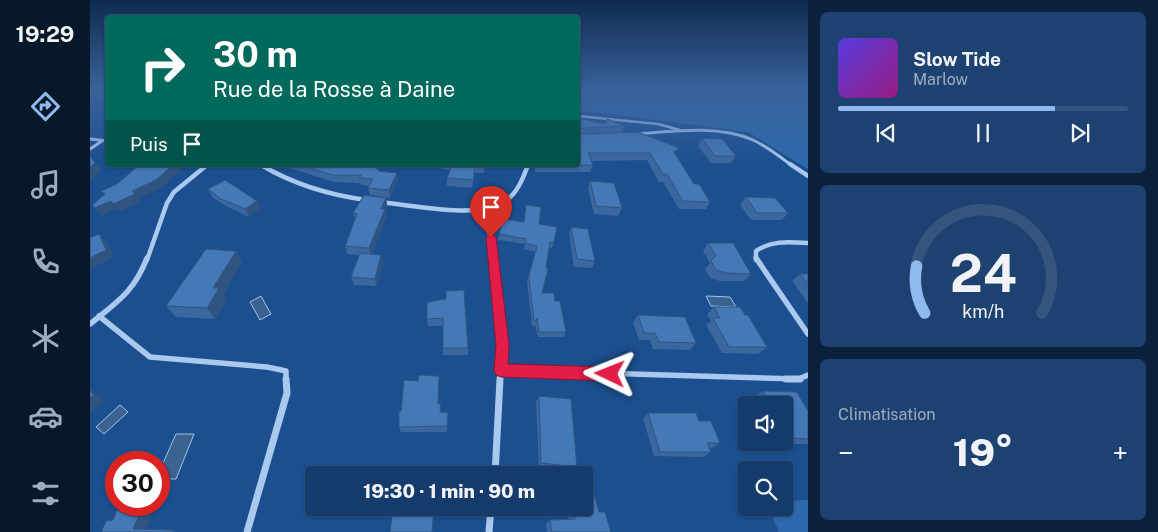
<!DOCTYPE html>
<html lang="fr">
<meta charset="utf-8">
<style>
:root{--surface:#143b6b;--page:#1d4271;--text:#f1f3f6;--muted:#9dadc1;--line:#33557e;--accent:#90b9f0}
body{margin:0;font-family:"Public Sans",sans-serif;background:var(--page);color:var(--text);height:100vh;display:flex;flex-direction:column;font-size:19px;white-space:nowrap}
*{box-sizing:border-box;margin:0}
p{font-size:16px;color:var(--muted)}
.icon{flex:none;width:28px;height:28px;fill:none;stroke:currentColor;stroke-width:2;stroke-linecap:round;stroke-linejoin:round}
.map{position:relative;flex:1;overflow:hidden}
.drawer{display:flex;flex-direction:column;gap:12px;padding:12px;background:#0b203b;width:350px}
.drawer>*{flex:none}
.top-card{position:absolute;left:15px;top:15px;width:475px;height:152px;border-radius:5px;box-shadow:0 1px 4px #0004,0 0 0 1px var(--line);background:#00695c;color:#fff;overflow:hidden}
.buttons{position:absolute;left:648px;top:396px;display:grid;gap:10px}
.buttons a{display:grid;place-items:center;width:55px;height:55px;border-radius:5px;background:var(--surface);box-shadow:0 1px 4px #0004,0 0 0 1px var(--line);font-size:25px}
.speed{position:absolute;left:15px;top:451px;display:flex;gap:10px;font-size:25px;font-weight:700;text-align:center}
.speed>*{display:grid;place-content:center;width:65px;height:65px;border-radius:50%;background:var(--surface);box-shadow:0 1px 4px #0004,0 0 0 1px var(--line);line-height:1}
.speed .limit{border:8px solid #d22;background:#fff;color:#111}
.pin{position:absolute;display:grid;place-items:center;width:42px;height:42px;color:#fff;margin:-51px -21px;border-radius:50% 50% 50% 0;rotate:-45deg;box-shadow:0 0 5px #0007}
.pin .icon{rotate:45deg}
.me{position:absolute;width:55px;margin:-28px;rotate:272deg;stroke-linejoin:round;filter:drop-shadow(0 0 4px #0008)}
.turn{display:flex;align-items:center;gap:18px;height:105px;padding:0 25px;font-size:22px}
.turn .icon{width:65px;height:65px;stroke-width:2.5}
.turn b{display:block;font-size:35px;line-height:42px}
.then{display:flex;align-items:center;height:48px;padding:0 25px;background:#0003;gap:10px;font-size:19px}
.big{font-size:38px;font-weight:800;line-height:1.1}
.drawer .tile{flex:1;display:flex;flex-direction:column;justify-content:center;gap:8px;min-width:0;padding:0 18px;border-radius:8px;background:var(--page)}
.drawer .dial{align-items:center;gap:0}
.dial svg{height:130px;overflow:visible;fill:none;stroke:var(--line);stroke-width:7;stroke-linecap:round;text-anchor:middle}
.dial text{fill:var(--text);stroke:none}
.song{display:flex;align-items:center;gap:15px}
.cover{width:60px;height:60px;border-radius:8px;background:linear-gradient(135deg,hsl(250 70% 55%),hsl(310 70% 35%))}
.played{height:5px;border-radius:2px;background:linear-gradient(90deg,var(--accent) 75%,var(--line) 75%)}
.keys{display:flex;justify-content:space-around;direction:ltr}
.heat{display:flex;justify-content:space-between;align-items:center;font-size:28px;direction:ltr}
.trip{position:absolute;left:215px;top:466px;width:288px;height:50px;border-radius:5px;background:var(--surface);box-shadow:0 1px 4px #0004,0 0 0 1px var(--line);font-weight:800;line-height:50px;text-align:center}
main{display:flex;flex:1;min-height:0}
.tab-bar{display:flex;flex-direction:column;width:90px;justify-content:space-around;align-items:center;background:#08182b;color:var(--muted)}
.tab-bar .icon{width:35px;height:35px}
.tab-bar .current{color:var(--accent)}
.tab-bar b{font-size:22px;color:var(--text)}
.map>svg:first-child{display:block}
</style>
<main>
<nav class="tab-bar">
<b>19:29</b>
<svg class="icon current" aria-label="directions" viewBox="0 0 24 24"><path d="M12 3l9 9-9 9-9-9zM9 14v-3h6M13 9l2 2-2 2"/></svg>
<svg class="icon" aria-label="music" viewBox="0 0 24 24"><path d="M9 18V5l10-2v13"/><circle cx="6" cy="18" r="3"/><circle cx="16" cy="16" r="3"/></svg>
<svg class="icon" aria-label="phone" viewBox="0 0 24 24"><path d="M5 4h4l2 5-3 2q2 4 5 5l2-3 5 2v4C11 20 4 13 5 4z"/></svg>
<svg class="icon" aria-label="climate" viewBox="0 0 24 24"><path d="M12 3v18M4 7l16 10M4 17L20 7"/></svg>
<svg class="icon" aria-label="car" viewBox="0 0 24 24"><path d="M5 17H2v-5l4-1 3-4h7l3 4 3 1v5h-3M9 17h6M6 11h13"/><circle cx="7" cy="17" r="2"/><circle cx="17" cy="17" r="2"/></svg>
<svg class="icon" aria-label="filters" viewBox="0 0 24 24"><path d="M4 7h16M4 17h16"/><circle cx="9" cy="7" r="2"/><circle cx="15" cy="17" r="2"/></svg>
</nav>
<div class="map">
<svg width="718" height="532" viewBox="0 0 718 532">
<rect width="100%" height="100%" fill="#1b4f8f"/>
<!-- green -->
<path fill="#2e69ad" d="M488,90H718V169L658,132L488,110Z
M718,500V532H689L678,508H694V501Z"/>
<!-- water -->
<path fill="#3c6290" stroke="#9cc4f0" d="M171,296L181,314L170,320L160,302Z
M616,296L640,297L646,307L621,306Z
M30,405L38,412L14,434L6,427Z
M86,434H104L86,479H69V472Z"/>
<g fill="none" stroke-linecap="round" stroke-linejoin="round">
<!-- service -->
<path stroke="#a9c9ee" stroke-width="2.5" d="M488,116L568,124L590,130"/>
<!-- minor-far3 -->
<path stroke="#a9c9ee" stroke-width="3" d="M548,134C584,131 629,125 663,140C676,146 689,156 701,165
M0,139L18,141
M0,149L12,141"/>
<!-- minor-far2 -->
<path stroke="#a9c9ee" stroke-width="4.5" d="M700,164L718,176
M171,165C205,185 238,195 277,200
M290,202C321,205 391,220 416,201C428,192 433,178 438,165
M397,211L403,260
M57,260L77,203L84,192L117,165
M666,260V251C682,240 699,242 718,243"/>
<!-- minor-far1 -->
<path stroke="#a9c9ee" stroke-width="5.5" d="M403,258L412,345L410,380
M666,258L718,334
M9,316L60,357L177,367L196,371V380
M0,324C27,302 44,292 57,258
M411,370L709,379L718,375"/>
<!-- minor -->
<path stroke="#a9c9ee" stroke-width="7" d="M696,379H710
M405,475L410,379
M157,532L197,393L196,379
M399,532L401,508"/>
</g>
<!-- wall -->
<path fill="#3a679d" d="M488,118L515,124L535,126L532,132L586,155L604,184L620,202L616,209H589L573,182H569L557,160L501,161L503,165L500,172H445V165H488Z
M612,138L646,156L641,163H621L608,146Z
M190,165H283L289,171L308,180L300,198L280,195L278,188L279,186L271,185L270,183L244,182Z
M352,165H395L394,173H385L382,188L357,186V178L360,170L352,169Z
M500,181L532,208L528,216L504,214L498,189Z
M118,189L167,201L171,209L159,217L136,206L122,197Z
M656,197L698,213L692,220H661L650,205Z
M296,198L297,205L295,210L296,217L282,254L291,255L293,263L286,286L264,285L261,277L269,255L257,254L255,246L265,221L263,213Z
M436,205L449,224L464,242L462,248L459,247L452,293L465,301L476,332L474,337H448L445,324V326H442L437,281L445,252L434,249L435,244L408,240L409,234L434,222Z
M481,227L505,261L502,268L484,267L479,234Z
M618,243L661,274L654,281H630L620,278L615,269L620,263L613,251Z
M146,251L152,262L133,294L137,299L125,319L86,317L76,306Z
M710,274H718V303L702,281Z
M356,299L378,348V355H353V326H338L337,319Z
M624,307L655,315L677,347L668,354L632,353L616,325L621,321L617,314Z
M548,315L606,343L600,350L563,349L560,340H549L543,323Z
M349,376L348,404L351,412L358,413L357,432H311L309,427L328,381Z
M673,391L718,411V444H686V442H694V405H668L664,397Z
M449,396L487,467L483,471L449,467L446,402Z
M558,413L609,421L630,443L622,448H619L621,452L613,457L564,456L553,418Z
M475,508H494L509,512L521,532H457L456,524L460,520L478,519Z"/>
<!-- shaded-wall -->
<path fill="#305480" d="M4,161L12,171L0,180V167Z
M83,165H87L91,170L71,188L48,199L51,202L30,211L23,204Z
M307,173L308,180L300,198L299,190Z
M296,198L297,205L295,210L296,217L281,256L279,248L291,209Z
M21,201L27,208L11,216L4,208Z
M167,201L171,209L159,217L155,209Z
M9,234L17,242L24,257L0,269V258Z
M146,251L152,262L133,294L137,299L125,319L117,308L123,288Z
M291,255L293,263L286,286L285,279Z
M0,388L14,401L0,413Z
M53,507L63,511L54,532L43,529Z
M344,508H345L343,532H342Z"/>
<!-- building -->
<path fill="#4478b7" stroke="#305480" d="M488,118L515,124L517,119L535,126L490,128L488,131Z
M548,132L589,148L584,152L604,184H609L620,202L593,201L577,174H573L560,153H498L503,165H488V133L490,134Z
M612,138L632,139L646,156H625Z
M0,156L5,163L0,167Z
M49,165H83L66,180L42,191L45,194L23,204L21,201L4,208L2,205L15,194L11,191L27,184Z
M211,165H283L289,171L307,173L299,190L278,188L283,179L269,178L271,175H242Z
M362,165H395L385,166L383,180L357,178Z
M135,180L167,201L155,209L131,199L118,189Z
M500,181L524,183L532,208L506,206Z
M274,195L296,198L291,209H295L279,248L255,246L267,214L263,213Z
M656,197L685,198L698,213H667Z
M436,205L451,207L449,224L467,227L464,242H460L456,268L458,269L452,293H464L465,301H470L476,332H449L447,318L446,321H444L439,276L447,246L435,243L436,239L409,234L413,219L434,222Z
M481,227L498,229L505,261L487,259Z
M9,234L16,250L0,258V238Z
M618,243H643L661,274L636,273L626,270L621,261L626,255Z
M116,249L146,251L123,288H129L117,308L76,306Z
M270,253L291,255L285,279L261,277Z
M710,274H718V284Z
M374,290L378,348H353V318L337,319V302L356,299V291Z
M624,307H650L655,315H658L677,347H639L623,318H630Z
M548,315L595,317L606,343L569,342L565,333H554Z
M329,375L349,376L348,404L351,403L350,412L358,413L357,426L309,427V411H311L314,380L328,381Z
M0,391L4,395L0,398Z
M673,391L707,392L718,411V439L696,438L694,433V405H680Z
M449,396L481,399L487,467L451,463Z
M558,413H606L609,421H621L630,443H617L621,452H570Z
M494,493H504L509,512H515L521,532H462L460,520L485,519L482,508H494Z
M32,507H53L43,529L84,530L83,532H11L16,521L23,520L27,510Z
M303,508H344L342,532H300Z"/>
<!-- sky -->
<linearGradient id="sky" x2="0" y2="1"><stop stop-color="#0f2b4f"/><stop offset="0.55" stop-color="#39639b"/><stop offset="1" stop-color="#39639b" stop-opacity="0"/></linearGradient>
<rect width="718" height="164" fill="url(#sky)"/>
<!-- route -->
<path fill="#e11d48" stroke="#92132f" d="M401,233L406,237L419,345L418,364L520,367L525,369L527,374L525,379L520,381L411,377L406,375L404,370L406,345L396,237Z"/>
</svg>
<div class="buttons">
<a><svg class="icon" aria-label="sound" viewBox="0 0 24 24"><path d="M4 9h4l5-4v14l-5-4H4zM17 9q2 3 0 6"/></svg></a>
<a><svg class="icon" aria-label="search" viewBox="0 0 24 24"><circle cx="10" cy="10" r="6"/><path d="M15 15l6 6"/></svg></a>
</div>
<div class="speed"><div class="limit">30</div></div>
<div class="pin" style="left:401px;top:237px;background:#d93025"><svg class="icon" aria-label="arrive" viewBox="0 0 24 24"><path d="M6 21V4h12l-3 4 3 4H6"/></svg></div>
<svg class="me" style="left:520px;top:374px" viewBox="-20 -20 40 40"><path d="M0-17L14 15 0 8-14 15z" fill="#e11d48" stroke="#fff" stroke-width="4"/></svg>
<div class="trip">19:30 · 1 min · 90 m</div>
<div class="top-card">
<div class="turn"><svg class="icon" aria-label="right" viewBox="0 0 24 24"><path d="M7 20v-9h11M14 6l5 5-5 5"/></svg><div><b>30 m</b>Rue de la Rosse à Daine</div></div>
<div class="then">Puis<svg class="icon" aria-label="arrive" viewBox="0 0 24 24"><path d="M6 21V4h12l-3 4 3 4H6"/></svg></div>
</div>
</div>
<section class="drawer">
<div class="tile">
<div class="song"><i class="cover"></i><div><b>Slow Tide</b><p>Marlow</p></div></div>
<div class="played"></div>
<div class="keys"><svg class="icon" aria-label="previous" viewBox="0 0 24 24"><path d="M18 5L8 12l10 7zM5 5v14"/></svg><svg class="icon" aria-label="pause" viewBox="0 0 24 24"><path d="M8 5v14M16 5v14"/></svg><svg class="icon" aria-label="next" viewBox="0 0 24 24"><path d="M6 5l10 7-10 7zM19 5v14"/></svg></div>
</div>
<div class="tile dial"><svg viewBox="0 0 100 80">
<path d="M14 69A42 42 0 1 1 86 69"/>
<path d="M14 69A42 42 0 0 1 9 40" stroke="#90b9f0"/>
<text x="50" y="56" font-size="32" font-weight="700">24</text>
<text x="50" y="72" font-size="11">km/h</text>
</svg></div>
<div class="tile"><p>Climatisation</p>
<div class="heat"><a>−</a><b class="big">19°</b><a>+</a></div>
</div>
</section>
</main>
